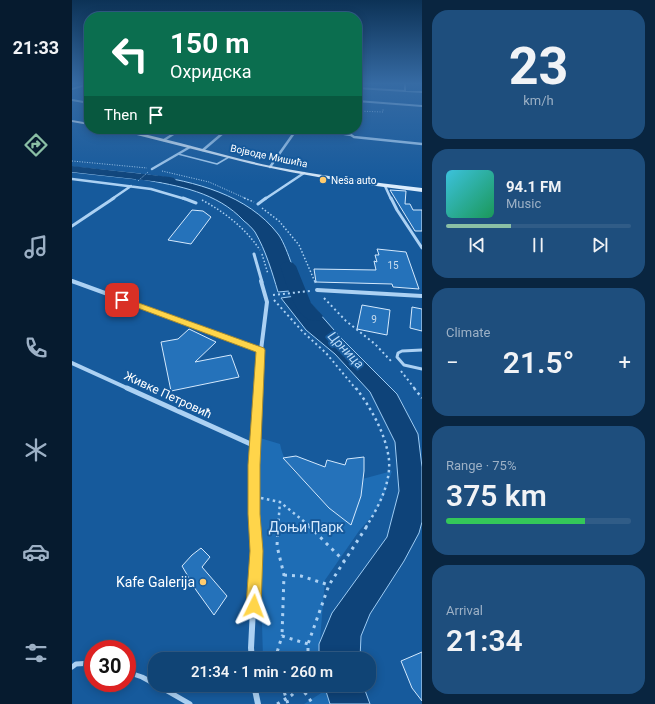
<!DOCTYPE html>
<meta charset="utf-8">
<style>
:root{--surface:#104475;--page:#1e4e7d;--text:#f1f3f6;--muted:#9cb0c5;--line:#305c87;--accent:#8abfa5}
body{margin:0;font-family:Roboto,sans-serif;background:var(--page);color:var(--text);height:100vh;display:flex;flex-direction:column;font-size:15px;white-space:nowrap}
*{box-sizing:border-box;margin:0}
p{font-size:13px;color:var(--muted)}
.icon{flex:none;width:22px;height:22px;fill:none;stroke:currentColor;stroke-width:2;stroke-linecap:round;stroke-linejoin:round}
.map{position:relative;flex:1;overflow:hidden}
.sheet{display:flex;flex-direction:column;gap:10px;padding:10px;background:#092540;width:233px}
.sheet>*{flex:none}
.guide{position:absolute;left:12px;top:12px;width:278px;height:122px;border-radius:16px;box-shadow:0 2px 10px #0003,0 0 0 1px var(--line);background:#0b6e4f;color:#fff;overflow:hidden}
.speed{position:absolute;left:12px;top:640px;display:flex;gap:8px;font-size:20px;font-weight:700;text-align:center}
.speed>*{display:grid;place-content:center;width:52px;height:52px;border-radius:50%;background:var(--surface);box-shadow:0 2px 10px #0003,0 0 0 1px var(--line);line-height:1}
.speed .limit{border:6px solid #d22;background:#fff;color:#111}
.pin{position:absolute;display:grid;place-items:center;width:34px;height:34px;color:#fff;margin:-17px;border-radius:8px;box-shadow:0 2px 6px #0006}
.me{position:absolute;width:44px;margin:-22px;rotate:3deg;stroke-linejoin:round;filter:drop-shadow(0 0 3px #0008)}
.turn{display:flex;align-items:center;gap:14px;height:84px;padding:0 20px;font-size:18px}
.turn .icon{width:52px;height:52px;stroke-width:2.5}
.turn b{display:block;font-size:28px;line-height:34px}
.then{display:flex;align-items:center;height:38px;padding:0 20px;background:#0003;gap:8px;font-size:15px}
.big{font-size:30px;font-weight:600;line-height:1.1}
.sheet .card{flex:1;display:flex;flex-direction:column;justify-content:center;gap:6px;min-width:0;padding:0 14px;border-radius:16px;background:var(--page)}
.sheet .dial{align-items:center;gap:0}
.dial b{font-size:52px;line-height:1}
.song{display:flex;align-items:center;gap:12px}
.cover{width:48px;height:48px;border-radius:6px;background:linear-gradient(135deg,hsl(190 70% 55%),hsl(150 70% 35%))}
.played{height:4px;border-radius:2px;background:linear-gradient(90deg,var(--accent) 35%,var(--line) 35%)}
.keys{display:flex;justify-content:space-around;direction:ltr}
.heat{display:flex;justify-content:space-between;align-items:center;font-size:22px;direction:ltr}
.charge{height:6px;border-radius:3px;background:linear-gradient(90deg,#34c759 75%,var(--line) 0)}
.trip{position:absolute;left:76px;top:652px;width:228px;height:40px;border-radius:16px;background:var(--surface);box-shadow:0 2px 10px #0003,0 0 0 1px var(--line);font-weight:600;line-height:40px;text-align:center}
main{display:flex;flex:1;min-height:0}
.tab-bar{display:flex;flex-direction:column;width:72px;justify-content:space-around;align-items:center;background:#061b2f;color:var(--muted)}
.tab-bar .icon{width:28px;height:28px}
.tab-bar .selected{color:var(--accent)}
.tab-bar b{font-size:18px;color:var(--text)}
.map>svg:first-child{display:block}
</style>
<main>
<nav class="tab-bar">
<b>21:33</b>
<svg class="icon selected" aria-label="directions" viewBox="0 0 24 24"><path d="M12 3l9 9-9 9-9-9zM9 14v-3h6M13 9l2 2-2 2"/></svg>
<svg class="icon" aria-label="music" viewBox="0 0 24 24"><path d="M9 18V5l10-2v13"/><circle cx="6" cy="18" r="3"/><circle cx="16" cy="16" r="3"/></svg>
<svg class="icon" aria-label="phone" viewBox="0 0 24 24"><path d="M5 4h4l2 5-3 2q2 4 5 5l2-3 5 2v4C11 20 4 13 5 4z"/></svg>
<svg class="icon" aria-label="climate" viewBox="0 0 24 24"><path d="M12 3v18M4 7l16 10M4 17L20 7"/></svg>
<svg class="icon" aria-label="car" viewBox="0 0 24 24"><path d="M5 17H2v-5l4-1 3-4h7l3 4 3 1v5h-3M9 17h6M6 11h13"/><circle cx="7" cy="17" r="2"/><circle cx="17" cy="17" r="2"/></svg>
<svg class="icon" aria-label="filters" viewBox="0 0 24 24"><path d="M4 7h16M4 17h16"/><circle cx="9" cy="7" r="2"/><circle cx="15" cy="17" r="2"/></svg>
</nav>
<div class="map">
<svg width="350" height="704" viewBox="0 0 350 704">
<rect width="100%" height="100%" fill="#165a9c"/>
<!-- green -->
<path fill="#1e6db5" d="M188,438L208,444C211,458 215,465 226,475L240,474L257,488L320,471L311,498L302,514L287,531L253,580L247,652L228,659H191L186,478Z
M254,690L258,704H232Z"/>
<!-- water -->
<path fill="#0e4379" stroke="#9fcdf5" d="M0,167L69,174L64,179L0,172Z
M76,175C122,181 176,195 206,234C214,244 224,277 228,290L206,292C200,272 194,251 183,232C180,228 176,224 172,221C145,192 107,186 69,179Z
M231,295L270,339L325,394L346,434L350,467V522L347,533L332,561L298,614L289,636L288,659H247V644L260,613L315,537L327,491L323,442L298,392L263,354L234,330L209,298Z
M252,685H291L298,704H258Z"/>
<g fill="none" stroke-linecap="round" stroke-linejoin="round">
<!-- river -->
<path fill="#0e4379" fill-rule="evenodd" d="M0,166L98,177L102,178L104,180L102,182L98,183L0,172Z
M216,261L221,263L224,266L239,303L251,316L248,320C224,327 215,283 208,266L211,263Z"/>
</g>
<!-- building -->
<path fill="#2572ba" stroke="#d4e9fd" d="M318,190L334,191L333,204H338L341,210H350V231H343Z
M120,210L131,211L139,217L119,244L96,240Z
M305,249L334,252L347,289L321,287L320,284L244,282L242,269L304,270L302,261L305,262L303,255H307Z
M290,305L318,310L315,335L285,329Z
M340,307L350,309V331L338,328Z
M117,329L144,342L123,362L159,355L167,377L99,391L89,342L106,339Z
M224,456L253,467L255,460L273,465L275,459L292,457V471L289,496L279,525L257,508L211,458Z
M129,548L138,557L130,567L155,596L142,615L124,590L110,566L120,555Z
M350,652V701L340,688L329,661Z"/>
<g fill="none" stroke-linecap="round" stroke-linejoin="round">
<!-- path-far4 -->
<path stroke="#acd1f3" stroke-width="1" stroke-dasharray="1 1.5" stroke-linecap="butt" d="M285,111L311,112V108
M0,161L75,168
M90,171L137,182L175,199
M66,181L76,172"/>
<!-- path-far3 -->
<path stroke="#acd1f3" stroke-width="1.5" stroke-dasharray="1.5 2" stroke-linecap="butt" d="M172,198L182,202
M130,200C154,213 173,228 188,250
M190,208L207,221L227,245L243,282
M190,254L196,274"/>
<!-- path-far2 -->
<path stroke="#acd1f3" stroke-width="2" stroke-dasharray="2 3" stroke-linecap="butt" d="M243,281L244,284
M201,295L238,291
M252,298L274,321L303,344L319,361
M202,300L231,332L254,353L284,389
M329,371L343,389"/>
<!-- path-far1 -->
<path stroke="#acd1f3" stroke-width="2.5" stroke-dasharray="2.5 3.5" stroke-linecap="butt" d="M284,388C299,408 314,434 317,460C319,483 306,508 294,527
M342,388L350,398
M189,498L208,502L239,527
M206,527L208,502"/>
<!-- path -->
<path stroke="#acd1f3" stroke-width="3" stroke-dasharray="3 5" stroke-linecap="butt" d="M206,526L205,546L212,575L210,636
M237,526L272,561
M212,575L229,576L257,585
M203,659L210,636L236,644
M236,659V644L257,585L295,526
M210,685L216,704
M228,686L241,704
M205,704L220,695L228,685"/>
<!-- lane-far2 -->
<path stroke="#acd1f3" stroke-width="1.5" d="M106,154L145,164L157,157"/>
<!-- lane-far1 -->
<path stroke="#acd1f3" stroke-width="3" d="M350,350L330,351L326,353L325,357L332,365L350,369"/>
<!-- lane -->
<path stroke="#acd1f3" stroke-width="5" d="M0,667L4,664L21,663
M55,672L70,677L83,684
M85,685L118,704"/>
<!-- street-far5 -->
<path stroke="#acd1f3" stroke-width="2" d="M333,84V91
M285,88L350,92
M0,89L16,84
M0,100L17,103
M285,101L350,106
M236,129L274,134
M71,134L79,129
M101,134L110,129
M150,134L156,129
M221,134L225,129"/>
<!-- street-far4 -->
<path stroke="#acd1f3" stroke-width="2.5" d="M267,133L279,135L282,137L350,144
M92,140L103,133
M131,150L151,133
M198,167L222,133
M80,169L118,147
M0,179L79,189L113,199
M313,186L319,199
M40,199L59,186
M193,199L232,173"/>
<!-- street-far3 -->
<path stroke="#acd1f3" stroke-width="3" d="M111,198L124,203
M319,198L325,210L350,248
M186,204L194,198
M0,226L42,198
M182,254L190,282
M0,281L2,282"/>
<!-- street-far2 -->
<path stroke="#acd1f3" stroke-width="4" d="M0,281L189,350
M245,290L350,296
M0,363L57,389
M187,389L189,350L195,302L189,281"/>
<!-- street-far1 -->
<path stroke="#acd1f3" stroke-width="5" d="M55,388L183,446
M183,527L182,465L187,388"/>
<!-- street -->
<path stroke="#acd1f3" stroke-width="6" d="M180,659L179,648L184,551L183,526
M182,685L186,704"/>
<!-- secondary -->
<path fill="#dbecfc" fill-rule="evenodd" d="M0,120L17,123V125L0,122Z
M41,129H49L63,132C108,142 153,156 199,166C249,176 299,182 350,188V192L274,182L218,172L180,164Z"/>
</g>
<!-- sky -->
<linearGradient id="sky" x2="0" y2="1"><stop stop-color="#0c3256"/><stop offset="0.46" stop-color="#366ba4"/><stop offset="1" stop-color="#366ba4" stop-opacity="0"/></linearGradient>
<rect width="350" height="182" fill="url(#sky)"/>
<!-- route -->
<path fill="#ffd54a" stroke="#a68a30" d="M50,297L192,348L193,350L188,465V514L191,551L189,606L187,611L182,614L176,611L174,606L178,551L176,514V465L184,352L47,301V298Z"/>
<!-- markers -->
<g fill="#ffcb6e" stroke="#165a9c" stroke-width="1.5">
<circle cx="251" cy="180" r="4"/>
<circle cx="131" cy="582" r="4"/>
</g>
<g text-anchor="middle" dominant-baseline="central" stroke-width="4" stroke-linejoin="round" paint-order="stroke">
<!-- far-street labels -->
<g font-size="10" fill="#fff" stroke="#165a9c">
<text transform="translate(197 156) rotate(12)">Војводе Мишића</text>
</g>
<!-- far-poi labels -->
<g font-size="10" fill="#fff" stroke="#165a9c" text-anchor="start">
<text x="259" y="180">Neša auto</text>
</g>
<!-- number labels -->
<g font-size="10" fill="#c8dcee">
<text x="321" y="265">15</text>
<text x="302" y="319">9</text>
</g>
<!-- street labels -->
<g font-size="12" fill="#fff" stroke="#165a9c">
<text transform="translate(96 395) rotate(25)">Живке Петровић</text>
</g>
<!-- water labels -->
<g font-size="13" font-style="italic" fill="#b9dbf9" stroke="#165a9c">
<text transform="translate(274 350) rotate(46)">Црница</text>
</g>
<!-- near-park labels -->
<g font-size="14" fill="#d4e9fd" stroke="#165a9c">
<text x="234" y="527">Доњи Парк</text>
</g>
<!-- near-poi labels -->
<g font-size="14" fill="#fff" stroke="#165a9c" text-anchor="end">
<text x="123" y="582">Kafe Galerija</text>
</g>
</g>
</svg>
<div class="speed"><div class="limit">30</div></div>
<div class="pin" style="left:50px;top:300px;background:#d93025"><svg class="icon" aria-label="arrive" viewBox="0 0 24 24"><path d="M6 21V4h12l-3 4 3 4H6"/></svg></div>
<svg class="me" style="left:182px;top:606px" viewBox="-20 -20 40 40"><path d="M0-17L14 15 0 8-14 15z" fill="#ffd54a" stroke="#fff" stroke-width="4"/></svg>
<div class="trip">21:34 · 1 min · 260 m</div>
<div class="guide">
<div class="turn"><svg class="icon" aria-label="left" viewBox="0 0 24 24"><path d="M17 20v-9H6M10 6l-5 5 5 5"/></svg><div><b>150 m</b>Охридска</div></div>
<div class="then">Then<svg class="icon" aria-label="arrive" viewBox="0 0 24 24"><path d="M6 21V4h12l-3 4 3 4H6"/></svg></div>
</div>
</div>
<section class="sheet">
<div class="card dial"><b>23</b><p>km/h</p></div>
<div class="card">
<div class="song"><i class="cover"></i><div><b>94.1 FM</b><p>Music</p></div></div>
<div class="played"></div>
<div class="keys"><svg class="icon" aria-label="previous" viewBox="0 0 24 24"><path d="M18 5L8 12l10 7zM5 5v14"/></svg><svg class="icon" aria-label="pause" viewBox="0 0 24 24"><path d="M8 5v14M16 5v14"/></svg><svg class="icon" aria-label="next" viewBox="0 0 24 24"><path d="M6 5l10 7-10 7zM19 5v14"/></svg></div>
</div>
<div class="card"><p>Climate</p>
<div class="heat"><a>−</a><b class="big">21.5°</b><a>+</a></div>
</div>
<div class="card"><p>Range · 75%</p><b class="big">375 km</b><div class="charge"></div></div>
<div class="card"><p>Arrival</p><b class="big">21:34</b></div>
</section>
</main>
